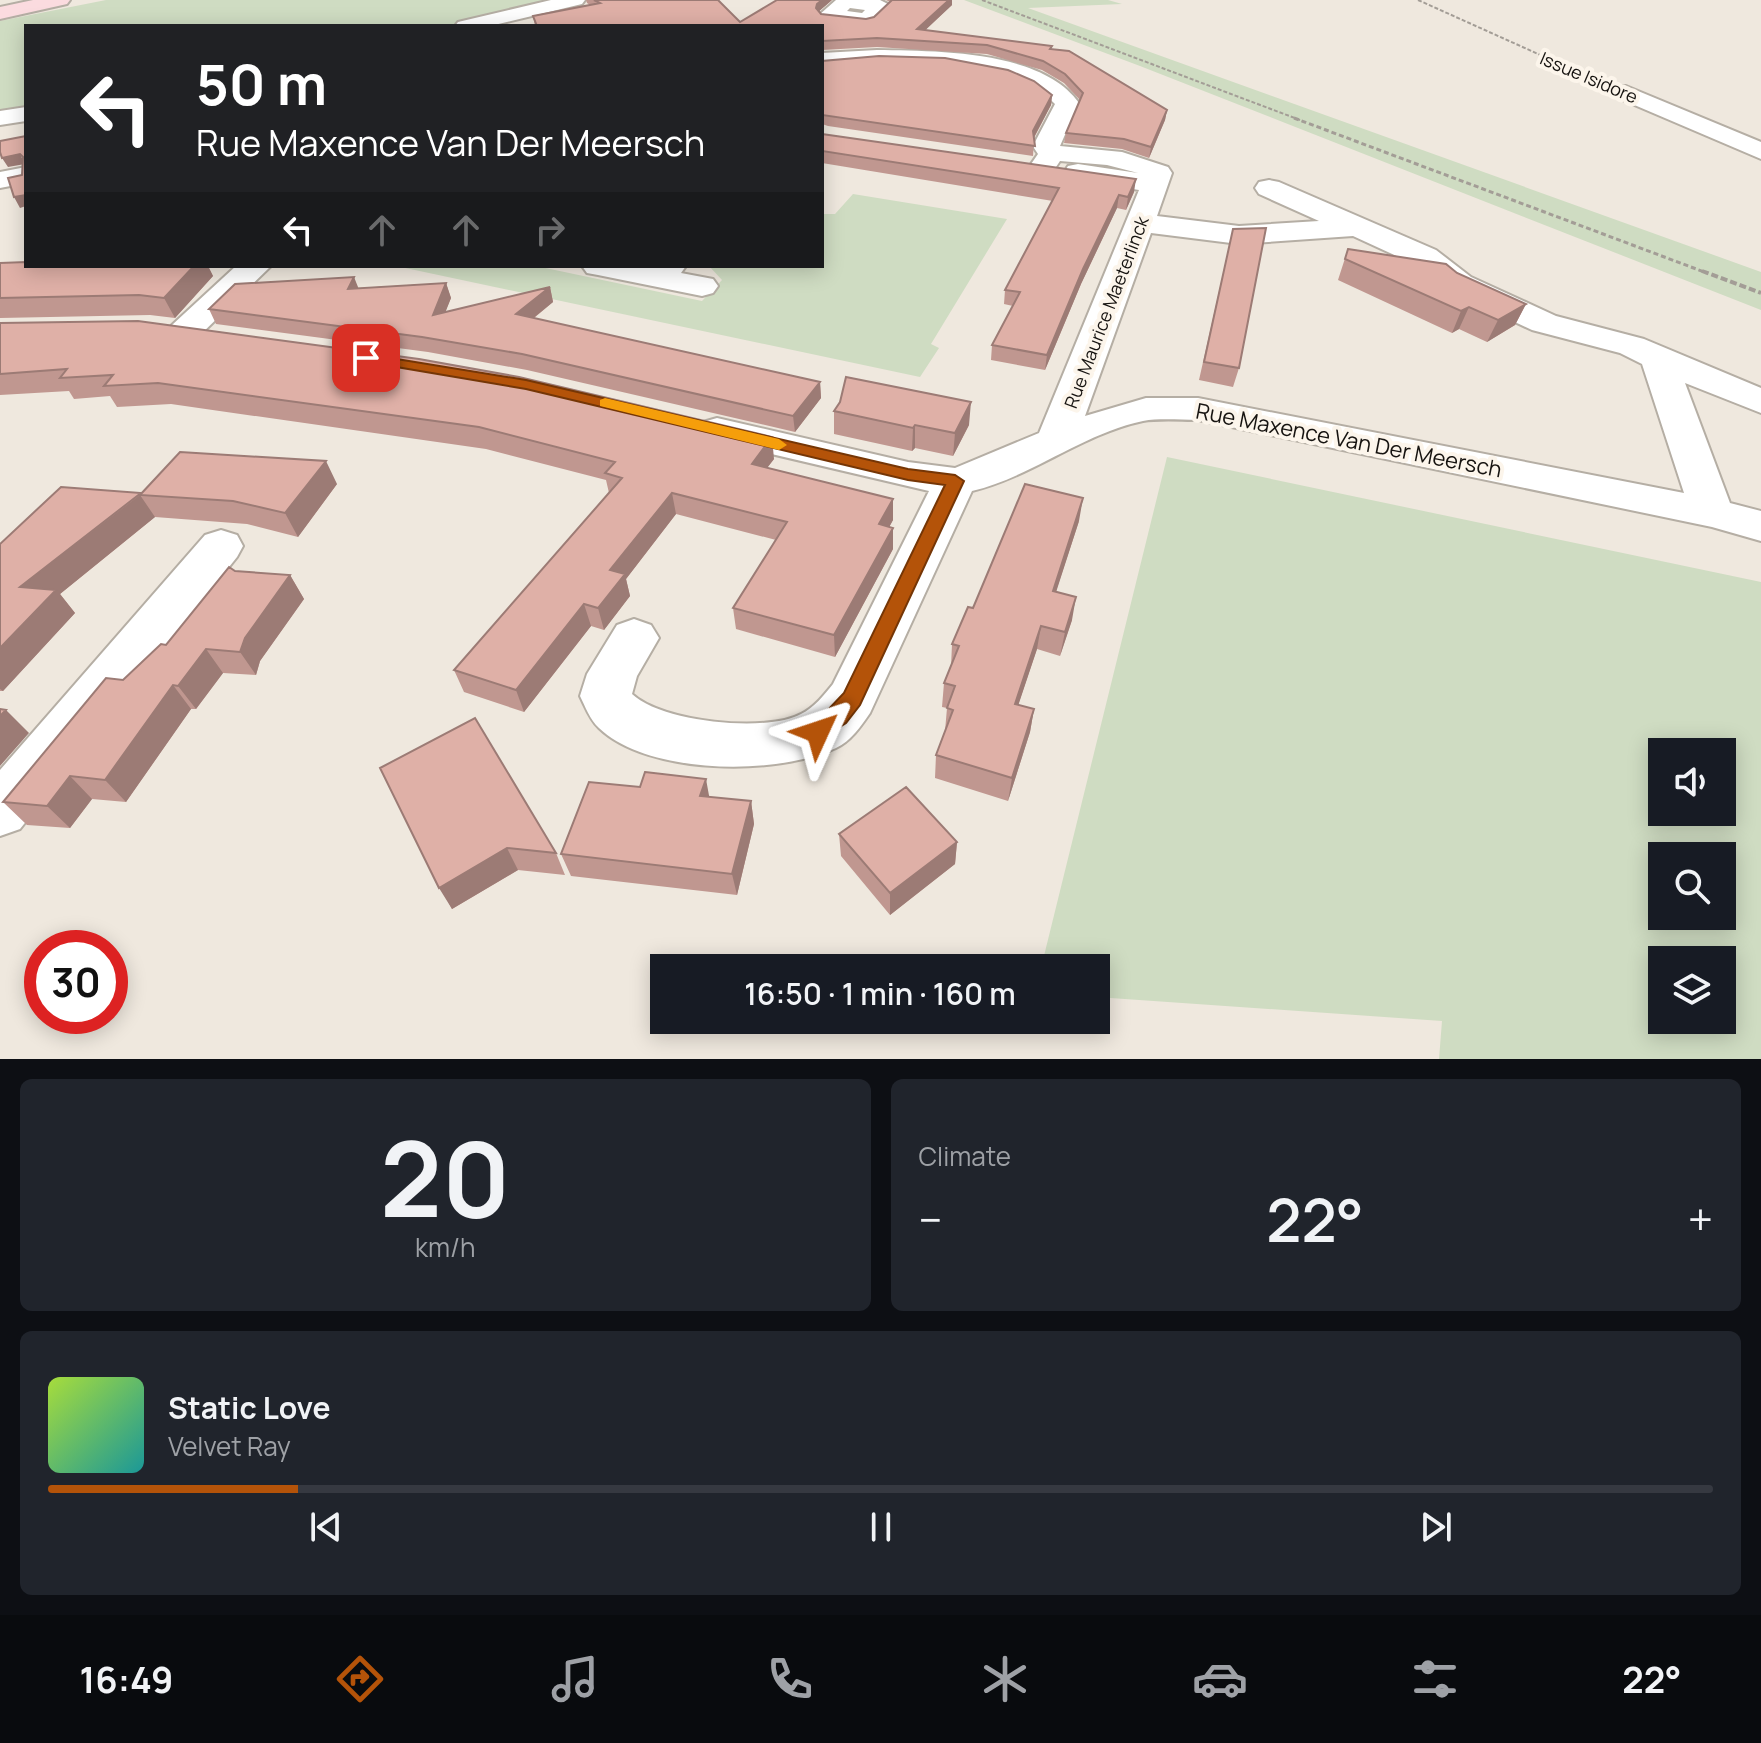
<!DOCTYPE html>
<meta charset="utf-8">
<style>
:root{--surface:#171b24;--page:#20242c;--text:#f1f3f6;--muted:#9ea1a6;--line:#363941;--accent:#b45309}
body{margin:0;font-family:Manrope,sans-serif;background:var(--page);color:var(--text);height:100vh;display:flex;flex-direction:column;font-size:30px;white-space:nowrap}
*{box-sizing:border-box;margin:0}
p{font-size:26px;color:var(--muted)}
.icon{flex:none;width:44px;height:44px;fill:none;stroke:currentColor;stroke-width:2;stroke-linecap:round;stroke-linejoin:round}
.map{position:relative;height:1059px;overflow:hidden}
.side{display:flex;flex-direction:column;gap:20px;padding:20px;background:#0d0f14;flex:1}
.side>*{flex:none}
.top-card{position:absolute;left:24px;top:24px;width:800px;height:244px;border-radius:0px;box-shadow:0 4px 20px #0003;background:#202124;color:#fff;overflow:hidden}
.tools{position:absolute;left:1648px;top:738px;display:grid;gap:16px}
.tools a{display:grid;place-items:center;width:88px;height:88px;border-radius:0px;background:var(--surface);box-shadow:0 4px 20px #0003;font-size:40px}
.speed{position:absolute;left:24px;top:930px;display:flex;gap:16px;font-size:40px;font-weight:700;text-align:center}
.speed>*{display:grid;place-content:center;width:104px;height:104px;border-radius:50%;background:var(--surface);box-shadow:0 4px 20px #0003;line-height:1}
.speed .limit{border:12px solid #d22;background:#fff;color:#111}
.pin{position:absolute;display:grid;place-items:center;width:68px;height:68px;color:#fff;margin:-34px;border-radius:16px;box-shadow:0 4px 12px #0006}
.me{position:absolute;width:88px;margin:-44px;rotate:48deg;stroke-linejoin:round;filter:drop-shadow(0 0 6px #0008)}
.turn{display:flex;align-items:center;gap:28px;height:168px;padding:0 40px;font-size:36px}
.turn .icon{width:104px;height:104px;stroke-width:2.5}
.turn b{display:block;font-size:56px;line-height:68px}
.lanes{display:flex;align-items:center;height:76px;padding:0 40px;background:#0003;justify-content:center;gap:40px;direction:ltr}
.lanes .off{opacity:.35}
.big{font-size:60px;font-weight:600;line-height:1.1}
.side .card{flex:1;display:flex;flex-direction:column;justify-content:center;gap:12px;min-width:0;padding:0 28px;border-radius:12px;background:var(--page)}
.side .dial{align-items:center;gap:0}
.dial b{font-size:104px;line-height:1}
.song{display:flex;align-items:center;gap:24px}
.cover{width:96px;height:96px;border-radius:12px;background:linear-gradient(135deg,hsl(80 70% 55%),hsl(180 70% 35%))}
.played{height:8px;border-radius:4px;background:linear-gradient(90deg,var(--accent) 15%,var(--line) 15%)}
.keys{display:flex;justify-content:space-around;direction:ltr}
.heat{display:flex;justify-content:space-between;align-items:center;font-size:44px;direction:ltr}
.side .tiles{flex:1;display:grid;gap:20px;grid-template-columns:1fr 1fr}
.card:last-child{grid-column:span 2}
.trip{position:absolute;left:650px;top:954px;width:460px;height:80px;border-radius:0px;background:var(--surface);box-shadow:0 4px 20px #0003;font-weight:600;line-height:80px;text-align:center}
.dock{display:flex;height:128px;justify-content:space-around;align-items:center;background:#090b0e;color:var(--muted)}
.dock .icon{width:56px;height:56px}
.dock .current{color:var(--accent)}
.dock b{font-size:36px;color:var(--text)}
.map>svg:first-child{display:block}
</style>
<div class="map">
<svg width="1761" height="1059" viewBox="0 0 1761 1059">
<rect width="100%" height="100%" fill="#efe8de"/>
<!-- green -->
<path fill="#cfdcc2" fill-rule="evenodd" d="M106,0H566L451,26H26V111L0,115V21Z
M964,0H1108L1122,4L1028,8L1761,272V310L1140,66Z
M853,194L1007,219L931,344L939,348L920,377L396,266H536L702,301L722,280L709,266H822V214H835Z
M1167,457L1761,582V1059H1439L1442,1021L1096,997V968H1041ZM1722,752V812H1662V752ZM1662,856H1722V916H1662ZM1722,960V1020H1662V960Z"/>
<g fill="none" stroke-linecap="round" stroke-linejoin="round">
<defs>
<path id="minor" d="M551,0H585L582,4L490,26H455L458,22Z
M836,0H880L892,6L873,23L866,25L822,19L819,15ZM850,8L865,10L862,13L847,11Z
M877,50C936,51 1042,50 1079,103L1060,146L1122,152L1168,167L1172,173L1157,216L1239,226L1319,221L1259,194L1255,188L1259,182L1269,180L1279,182L1436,250L1471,277L1556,316L1644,339L1761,388V413L1685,383L1730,503L1761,511V541L1712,527L1198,420C1180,420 1160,418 1143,421C1082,434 1031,477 972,491L870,713C861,726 851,741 836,748C777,776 648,775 599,728C590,720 585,706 580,696L587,674L617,625L634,619L651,625L659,638L637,676L632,694C661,722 767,733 801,714C814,708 824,695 833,684L929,491L703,438L697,430L703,422L717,418L908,462L955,468L1039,433L1139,190L1078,180L1068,178L1064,172L1068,166L1078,164L1138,173L1107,165L1060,161L1052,173H1032L1029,167L1038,154L1034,148L1035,142L1055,104C1009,54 885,59 822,67V53ZM1151,233L1239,244L1353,236L1414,264L1449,291L1532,330L1620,353L1642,364L1684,493L1198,398H1146L1085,416Z
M1626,86L1761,142V159L1618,98L1614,93L1618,88Z
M26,107V121L0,125V111Z
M26,167V183L0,188V172Z
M236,266H271L196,339L184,342L172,339L167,332L172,325Z
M582,266H686L681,273L713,279L718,286L713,293L702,296L598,275L587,273Z
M221,530L237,535L243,546L237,557L20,829L0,836V770L205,535Z"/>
<path id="secondary" d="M33,0H70L67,4L0,19V7Z"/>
</defs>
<!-- minor casing -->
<use href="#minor" stroke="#b5aea4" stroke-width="4"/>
<!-- secondary casing -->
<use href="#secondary" stroke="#b5aea4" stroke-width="4"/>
<!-- path-far2 -->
<path stroke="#a39d96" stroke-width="2" stroke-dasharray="4 2" stroke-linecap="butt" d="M982,0L1300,120
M1418,0L1596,80"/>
<!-- path-far1 -->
<path stroke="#a39d96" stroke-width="3" stroke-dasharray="5 3" stroke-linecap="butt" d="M1294,118L1707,273"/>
<!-- path -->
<path stroke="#a39d96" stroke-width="4" stroke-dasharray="7 3" stroke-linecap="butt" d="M1702,271L1761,293"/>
<!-- minor -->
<use href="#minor" fill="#fff" fill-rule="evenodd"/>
<!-- secondary -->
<use href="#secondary" fill="#fbdbdf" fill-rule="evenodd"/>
</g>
<!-- wall -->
<path fill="#c09790" d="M586,0H718L740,22L832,0L819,11L821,14L866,19L874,17L890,2L886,0H952V5L925,30L1052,49L1167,110L1165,120L1149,158L1122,149L1064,143L1066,133L1080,100L1064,83L1042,70L987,54L877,47L822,50V26H535L533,16L590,5L587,3Z
M822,61L1052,95L1051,105L1034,138L1033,156L828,126L822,124Z
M822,134L1134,192L1126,210L1117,208L1081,284L1045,370L991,360L992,345L1013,306L1004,304L1005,290L1053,201L822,163Z
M1233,229L1239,368L1233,387L1199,380Z
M1348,249L1457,273L1526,304L1515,325L1487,342L1459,329L1452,333L1338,280Z
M0,263L26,266H208L213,276L175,318L150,315L0,318Z
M446,283L451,298L445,312L550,287L553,302L534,318L820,382L821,398L795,432L527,370L428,352L216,324L209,309L358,288Z
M0,323L774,459L767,468L893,499V520L889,527L893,528V549L835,657L736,629L733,608L776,540L676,514L626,579L630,596L604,630L591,626L524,712L464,692L454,670L609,493L606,480L486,449L171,404L117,407L110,396L74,399L69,391L0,395Z
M834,411L969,425L953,456L915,448L912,451L834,434Z
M337,484L298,537L247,524L155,517L60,594L75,613L3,691H0V544L141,493Z
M1079,521L1056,591L1072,620L1060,656L1037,649L1018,705L1034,709L1030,732L1008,801L935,778L936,755L945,731L947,708L942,707L944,683L951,667L952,644L973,608Z
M235,571L290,575L304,599L260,661L256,675L223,673L196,709H191L126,802L92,799L70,828L27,825L3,802L123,680L166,645Z
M380,768L556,853L565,875L518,870L452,909Z
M710,797L751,801L754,824L737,895L571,876L561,854Z
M839,834L957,842L955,864L890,915L841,856Z"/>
<!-- shaded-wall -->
<path fill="#9c7b75" d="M822,0H832L817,13V4Z
M949,0H952V5L917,38V29Z
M1052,95L1051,105L1032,141L1033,131Z
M1167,110L1165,120L1149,158L1151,147Z
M20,154L25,164L8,167L2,158Z
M1136,179L1134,192L1126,210L1128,197Z
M26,195V206L20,208L14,197Z
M1119,195L1117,208L1081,284L1045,370L1047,355L1083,269Z
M194,266H208L213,276L175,318L164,298Z
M354,277L360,292L348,289Z
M446,283L451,298L438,331L433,315Z
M550,287L553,302L520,329L516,314Z
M1526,304L1515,325L1487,342L1498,320Z
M1469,307L1459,329L1452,333L1461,311Z
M820,382L821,398L795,432L793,416Z
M971,402L969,425L953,456L955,433Z
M915,425V448L912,451L913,428Z
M772,437L774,459L754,485L752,464Z
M326,461L337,484L298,537L285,513Z
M672,493L676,514L626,579L630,596L604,630L598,608L610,570Z
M140,495L155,517L60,594L75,613L3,691L0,689V648L20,587Z
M1083,498L1079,521L1049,614L1053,591Z
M893,499V520L879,546V524Z
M893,528V549L835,657L834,635Z
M290,575L304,599L260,661L256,675L240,652L245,638Z
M1076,597L1072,620L1060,656L1065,632Z
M584,604L591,626L524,712L516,690Z
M1041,626L1037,649L1011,727L1015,704Z
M206,649L223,673L196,709L178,686Z
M173,685L191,709L126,802L105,780Z
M1034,709L1030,732L1008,801L1012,778Z
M6,710L29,733L0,766V716Z
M70,776L92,799L70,828L47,806Z
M706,779L710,801L700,796Z
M751,801L754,824L737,895L732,874Z
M957,842L955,864L890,915V893Z
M507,848L518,870L452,909L439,888Z"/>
<!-- building -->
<path fill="#dfb0a7" stroke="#9c7b75" stroke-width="2" d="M594,0H718L740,22L777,0H822L817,4L816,8L821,14L866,19L874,17L892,0H949L917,29L1052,46L1050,49L1069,51L1167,110L1151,147L1124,139L1066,133L1083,93L1065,74L1043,61L987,45L877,38L822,41V26H537L533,16L600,3Z
M879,56L945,58L1008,70L1034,81L1052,95L1033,131L1035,146L822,115V61Z
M822,134L1136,179L1128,197L1119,195L1083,269L1047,355L992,345L1020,292L1005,290L1059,188L822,151Z
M26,136V195L14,197L8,178L22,175L23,157L20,154L2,158L0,152V141Z
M1266,228L1239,368L1204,362L1233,229Z
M1348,249L1446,264L1457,273L1526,304L1498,320L1469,307L1461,311L1345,259Z
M26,262V266H194L164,298L139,295L0,298V263Z
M354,277L348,289L446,283L433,315L550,287L516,314L820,382L793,416L522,354L422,337L209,309L235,284Z
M138,321L419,359L519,377L772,437L752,464L893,499L879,524L893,528L834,635L733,608L787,522L672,493L610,570L625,574L598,608L584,604L516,690L454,670L622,478L605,473L615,462L479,427L158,383L104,386L113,375L60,378L67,369L0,374V323Z
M846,377L971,402L955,433L915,425L913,428L834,411L840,402Z
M180,452L326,461L285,513L233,501L140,495Z
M1025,484L1083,498L1053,591L1076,597L1065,632L1041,626L1015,704L1034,709L1012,778L936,755L953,710L947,708L955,686L944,683L959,646L952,644L968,607L973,608Z
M61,487L141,493L20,587L56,590L0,648V544Z
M229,567L235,571L290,575L245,638L240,652L206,649L178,686L173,685L105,780L70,776L47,806L3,802L106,678L123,680L161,644L166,645Z
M0,709L6,710L0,716Z
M475,718L556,853L507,848L439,888L380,768Z
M645,772L706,779L700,796L751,801L732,874L561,854L589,782L640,787Z
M906,787L957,842L890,893L839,834Z"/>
<!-- route -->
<path fill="#b45309" stroke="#753606" stroke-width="2" d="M366,354L526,380L908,469L955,475L964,481L860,705L846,723L818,741L810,738L807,732L844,693L945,485L908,480L526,389L361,361L358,358Z"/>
<!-- slow -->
<path fill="#f59e0b" d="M605,398L779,439L787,445L779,450L600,406V400Z"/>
<g text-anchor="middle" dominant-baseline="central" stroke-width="8" stroke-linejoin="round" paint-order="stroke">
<!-- far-street labels -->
<g font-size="18" fill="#161310" stroke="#fcf5eb">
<text transform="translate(1589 77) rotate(23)">Issue Isidore</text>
<text transform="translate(1106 312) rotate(-69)">Rue Maurice Maeterlinck</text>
</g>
<!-- street labels -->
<g font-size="22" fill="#161310" stroke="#fcf5eb">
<text transform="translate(1349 440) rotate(11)">Rue Maxence Van Der Meersch</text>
</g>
</g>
</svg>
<div class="tools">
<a><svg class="icon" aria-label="sound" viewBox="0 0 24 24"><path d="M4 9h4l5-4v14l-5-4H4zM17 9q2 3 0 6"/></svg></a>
<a><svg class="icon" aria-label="search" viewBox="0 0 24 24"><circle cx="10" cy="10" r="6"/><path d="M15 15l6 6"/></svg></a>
<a><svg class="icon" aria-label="layers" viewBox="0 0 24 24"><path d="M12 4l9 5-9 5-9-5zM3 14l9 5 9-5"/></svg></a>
</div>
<div class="speed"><div class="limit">30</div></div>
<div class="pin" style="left:366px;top:358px;background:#d93025"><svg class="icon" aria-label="arrive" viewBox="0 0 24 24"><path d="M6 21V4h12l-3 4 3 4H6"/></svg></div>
<svg class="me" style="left:818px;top:732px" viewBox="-20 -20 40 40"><path d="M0-17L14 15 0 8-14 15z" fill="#b45309" stroke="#fff" stroke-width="4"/></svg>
<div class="trip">16:50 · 1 min · 160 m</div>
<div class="top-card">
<div class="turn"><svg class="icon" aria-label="left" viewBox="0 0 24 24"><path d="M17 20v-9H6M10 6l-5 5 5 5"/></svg><div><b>50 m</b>Rue Maxence Van Der Meersch</div></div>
<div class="lanes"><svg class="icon" aria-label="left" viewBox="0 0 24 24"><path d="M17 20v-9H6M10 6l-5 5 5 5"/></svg><svg class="icon off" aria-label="ahead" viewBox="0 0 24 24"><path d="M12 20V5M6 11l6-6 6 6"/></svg><svg class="icon off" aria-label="ahead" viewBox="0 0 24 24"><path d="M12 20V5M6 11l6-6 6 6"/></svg><svg class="icon off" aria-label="right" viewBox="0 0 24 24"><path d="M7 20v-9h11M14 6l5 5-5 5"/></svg></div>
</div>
</div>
<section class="side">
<div class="tiles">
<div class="card dial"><b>20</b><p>km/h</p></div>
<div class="card"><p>Climate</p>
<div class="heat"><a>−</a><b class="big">22°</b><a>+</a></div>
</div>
<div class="card">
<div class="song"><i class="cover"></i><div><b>Static Love</b><p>Velvet Ray</p></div></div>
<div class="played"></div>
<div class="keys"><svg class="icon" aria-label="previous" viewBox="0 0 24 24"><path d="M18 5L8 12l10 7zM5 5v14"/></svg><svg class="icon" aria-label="pause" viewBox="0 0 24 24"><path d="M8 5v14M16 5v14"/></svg><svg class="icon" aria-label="next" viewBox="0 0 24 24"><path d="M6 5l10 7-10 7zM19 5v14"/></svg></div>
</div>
</div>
</section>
<nav class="dock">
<b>16:49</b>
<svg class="icon current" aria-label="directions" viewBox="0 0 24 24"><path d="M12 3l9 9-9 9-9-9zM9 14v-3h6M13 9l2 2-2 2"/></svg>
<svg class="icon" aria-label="music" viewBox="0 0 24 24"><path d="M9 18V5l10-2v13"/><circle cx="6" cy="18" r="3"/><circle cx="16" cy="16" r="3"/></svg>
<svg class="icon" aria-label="phone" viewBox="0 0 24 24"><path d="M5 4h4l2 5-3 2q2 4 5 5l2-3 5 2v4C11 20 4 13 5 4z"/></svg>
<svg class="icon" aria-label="climate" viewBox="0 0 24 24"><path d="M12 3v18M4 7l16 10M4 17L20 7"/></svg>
<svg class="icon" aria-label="car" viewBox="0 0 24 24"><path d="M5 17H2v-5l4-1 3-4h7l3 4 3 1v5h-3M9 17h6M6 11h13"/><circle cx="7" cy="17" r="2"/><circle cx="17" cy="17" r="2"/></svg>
<svg class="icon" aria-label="filters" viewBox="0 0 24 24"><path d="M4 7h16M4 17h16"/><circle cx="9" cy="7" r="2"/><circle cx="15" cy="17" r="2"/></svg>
<b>22°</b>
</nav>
